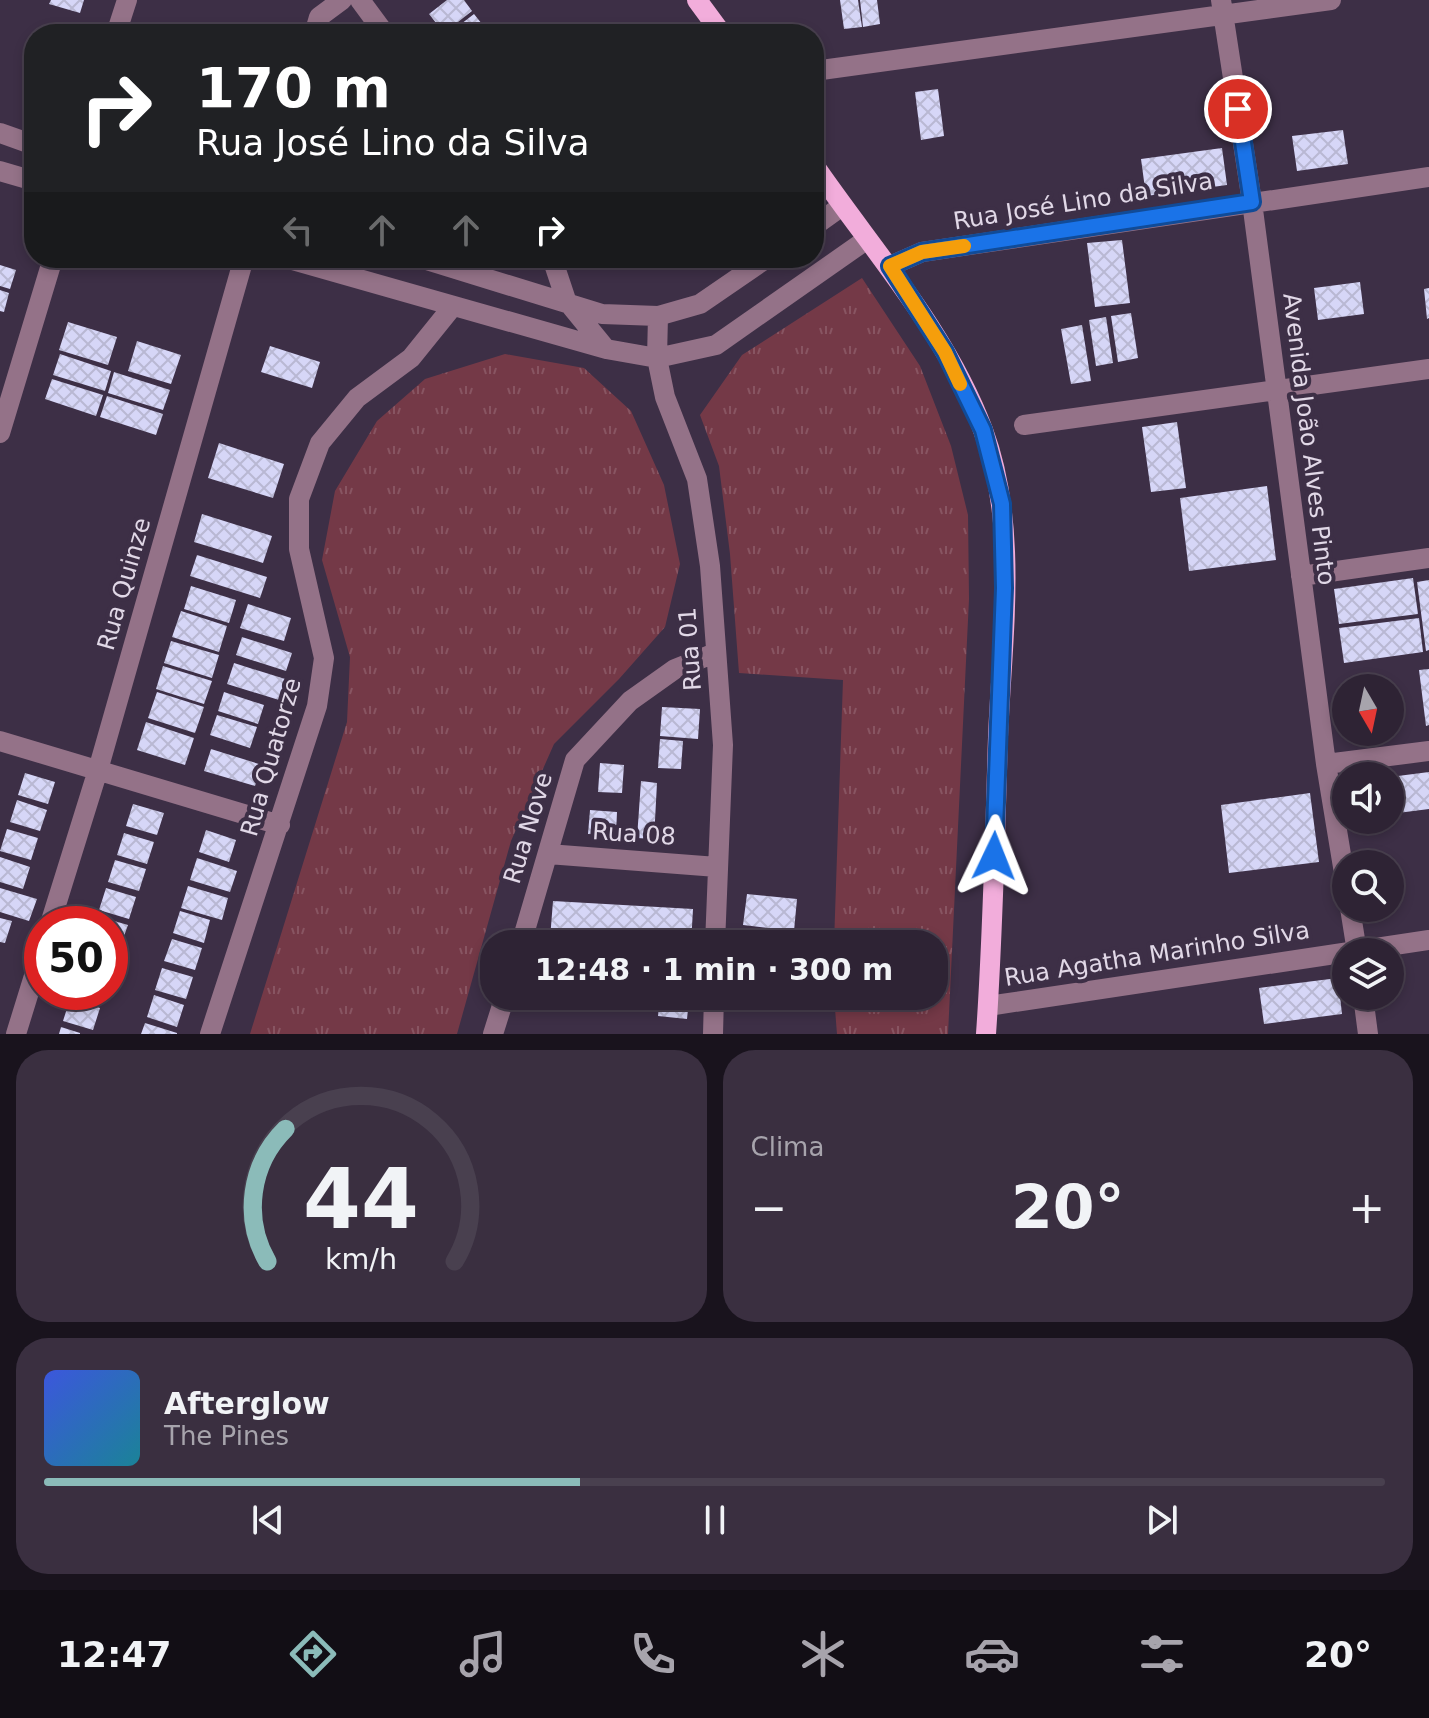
<!DOCTYPE html>
<html lang="pt">
<meta charset="utf-8">
<style>
:root{--surface:#2e2334;--page:#3a2f40;--text:#f1f3f6;--muted:#a7a4ac;--line:#49404f;--accent:#8bbbb9}
body{margin:0;font-family:"DejaVu Sans",sans-serif;background:var(--page);color:var(--text);height:100vh;display:flex;flex-direction:column;font-size:30px;white-space:nowrap}
*{box-sizing:border-box;margin:0}
p{font-size:26px;color:var(--muted)}
.icon{flex:none;width:44px;height:44px;fill:none;stroke:currentColor;stroke-width:2;stroke-linecap:round;stroke-linejoin:round}
.map{position:relative;height:1034px;overflow:hidden}
.sheet{display:flex;flex-direction:column;gap:16px;padding:16px;background:#19131d;flex:1}
.sheet>*{flex:none}
.guide{position:absolute;left:24px;top:24px;width:800px;height:244px;border-radius:32px;box-shadow:0 4px 12px #0003,0 0 0 2px var(--line);background:#202124;color:#fff;overflow:hidden}
.needle{width:52px;rotate:171deg}
.fabs{position:absolute;left:1332px;top:674px;display:grid;gap:16px}
.fabs a{display:grid;place-items:center;width:72px;height:72px;border-radius:50%;background:var(--surface);box-shadow:0 4px 12px #0003,0 0 0 2px var(--line);font-size:40px}
.speed{position:absolute;left:24px;top:906px;display:flex;gap:16px;font-size:40px;font-weight:700;text-align:center}
.speed>*{display:grid;place-content:center;width:104px;height:104px;border-radius:50%;background:var(--surface);box-shadow:0 4px 12px #0003,0 0 0 2px var(--line);line-height:1}
.speed .limit{border:12px solid #d22;background:#fff;color:#111}
.pin{position:absolute;display:grid;place-items:center;width:68px;height:68px;color:#fff;margin:-34px;border:4px solid #fff;border-radius:50%;box-shadow:0 2px 8px #0007}
.me{position:absolute;width:88px;margin:-44px;rotate:2deg;stroke-linejoin:round;filter:drop-shadow(0 0 6px #0008)}
.turn{display:flex;align-items:center;gap:28px;height:168px;padding:0 40px;font-size:36px}
.turn .icon{width:104px;height:104px;stroke-width:2.5}
.turn b{display:block;font-size:56px;line-height:68px}
.lanes{display:flex;align-items:center;height:76px;padding:0 40px;background:#0003;justify-content:center;gap:40px;direction:ltr}
.lanes .off{opacity:.35}
.big{font-size:60px;font-weight:600;line-height:1.1}
.sheet .card{flex:1;display:flex;flex-direction:column;justify-content:center;gap:12px;min-width:0;padding:0 28px;border-radius:32px;background:var(--page)}
.sheet .dial{align-items:center;gap:0}
.dial svg{height:208px;overflow:visible;fill:none;stroke:var(--line);stroke-width:7;stroke-linecap:round;text-anchor:middle}
.dial text{fill:var(--text);stroke:none}
.song{display:flex;align-items:center;gap:24px}
.cover{width:96px;height:96px;border-radius:12px;background:linear-gradient(135deg,hsl(230 70% 55%),hsl(190 70% 35%))}
.played{height:8px;border-radius:4px;background:linear-gradient(90deg,var(--accent) 40%,var(--line) 40%)}
.keys{display:flex;justify-content:space-around;direction:ltr}
.heat{display:flex;justify-content:space-between;align-items:center;font-size:44px;direction:ltr}
.sheet .tiles{flex:1;display:grid;gap:16px;grid-template-columns:1fr 1fr}
.card:last-child{grid-column:span 2}
.trip{position:absolute;left:480px;top:930px;width:468px;height:80px;border-radius:32px;background:var(--surface);box-shadow:0 4px 12px #0003,0 0 0 2px var(--line);font-weight:600;line-height:80px;text-align:center}
.tab-bar{display:flex;height:128px;justify-content:space-around;align-items:center;background:#120e15;color:var(--muted)}
.tab-bar .icon{width:56px;height:56px}
.tab-bar .on{color:var(--accent)}
.tab-bar b{font-size:36px;color:var(--text)}
.map>svg:first-child{display:block}
</style>
<div class="map">
<svg width="1429" height="1034" viewBox="0 0 1429 1034">
<defs>
<pattern id="grass-tufts" width="24" height="20" patternUnits="userSpaceOnUse" patternTransform="scale(2)"><rect width="24" height="20" fill="#743947"/><path d="M3 7l-1-3M5 7V3M7 7l1-3M15 17l-1-3M17 17v-4M19 17l1-3" fill="none" stroke="#885562"/></pattern>
<pattern id="building-cross-hatch" width="8" height="8" patternUnits="userSpaceOnUse" patternTransform="scale(2)"><rect width="8" height="8" fill="#d6d6f7"/><path d="M0 0l8 8M0 8l8-8" fill="none" stroke="#b9b8d3"/></pattern>
</defs>
<rect width="100%" height="100%" fill="#3d2f46"/>
<!-- grass -->
<path fill="url(#grass-tufts)" d="M862,278L920,366L951,446L968,515L969,599L948,1034H837L834,996H934V944H834L843,680L739,673L730,554L719,466L700,415L742,355Z
M505,354L584,368L631,411L664,485L680,564L665,627L619,679L554,744L511,841L457,1034H250L347,722L350,657L322,560L335,491L377,421L425,379Z"/>
<!-- building -->
<path fill="url(#building-cross-hatch)" d="M51,0H84L80,13L49,4Z
M447,0H464L472,11L444,33L429,14Z
M840,0H858L862,27L844,29Z
M860,0H877L880,24L863,27Z
M474,14L490,34H448Z
M242,25L267,33V34H239Z
M938,89L944,136L921,140L915,92Z
M1343,130L1348,164L1297,171L1292,136Z
M1222,148L1227,185L1146,196L1141,159Z
M1122,240L1130,303L1095,307L1087,243Z
M0,265L16,270L10,289L0,286Z
M1360,282L1364,314L1318,320L1314,288Z
M1429,288V318L1427,319L1424,289Z
M0,290L9,293L4,312L0,311Z
M1131,313L1138,358L1118,362L1111,316Z
M1106,317L1113,363L1096,366L1089,320Z
M68,322L117,337L108,365L59,350Z
M1082,325L1091,381L1071,384L1061,329Z
M137,341L181,355L171,384L128,371Z
M270,346L320,362L312,388L261,372Z
M60,354L111,371L105,391L53,375Z
M114,372L170,390L163,410L108,393Z
M52,379L103,395L96,416L45,399Z
M107,396L163,414L156,435L100,417Z
M1177,422L1186,488L1151,492L1142,427Z
M219,443L284,464L273,498L208,478Z
M1267,486L1276,560L1189,571L1180,498Z
M202,514L272,536L263,563L194,542Z
M197,555L267,577L260,598L190,576Z
M1413,578L1418,614L1339,624L1334,589Z
M1429,580V650L1426,651L1417,582Z
M191,586L236,600L229,623L184,609Z
M248,604L291,618L284,641L240,628Z
M181,611L227,626L219,652L172,637Z
M1419,618L1423,652L1344,663L1339,628Z
M242,637L292,653L286,671L236,655Z
M171,641L219,655L212,678L164,663Z
M234,663L298,683L292,704L227,684Z
M163,666L212,681L204,704L156,689Z
M1429,669V725L1426,726L1419,670Z
M157,692L204,707L195,733L148,718Z
M224,692L264,705L258,724L218,711Z
M662,707L700,709L698,739L660,736Z
M217,715L257,727L250,748L210,735Z
M146,722L194,738L185,765L137,750Z
M660,739L683,741L681,769L658,768Z
M211,749L262,765L255,786L204,771Z
M600,763L624,765L622,793L598,792Z
M1429,772V809L1390,814V777Z
M25,773L55,782L48,804L18,795Z
M641,781L657,783L654,839L637,838Z
M1310,793L1319,862L1229,873L1221,805Z
M17,800L47,810L40,831L10,822Z
M133,804L164,813L157,835L126,826Z
M590,810L617,812L616,835L588,834Z
M7,829L38,838L31,860L0,851Z
M206,830L236,840L229,862L199,852Z
M124,833L154,842L147,864L117,855Z
M0,857L30,867L23,889L0,882Z
M197,858L237,871L230,892L190,880Z
M115,860L146,869L139,891L108,882Z
M188,886L228,898L222,920L181,908Z
M0,888L37,899L29,921L0,912Z
M106,888L136,897L129,919L99,910Z
M747,894L797,899L794,931L743,925Z
M553,901L693,909L691,944L550,939Z
M180,911L210,920L204,943L173,933Z
M97,916L128,925L120,947L110,944V924H95Z
M0,918L12,921L5,943L0,942Z
M749,934L810,938L809,944H748Z
M172,939L202,948L195,970L164,961Z
M110,949L119,952L111,979H110Z
M162,968L193,977L186,999L155,990Z
M1338,978L1342,1014L1264,1024L1259,988Z
M70,992H107L103,1003Z
M154,995L184,1005L177,1027L147,1017Z
M581,996H598V1008L581,1007Z
M605,996H622L621,1010L604,1009Z
M628,996H645L644,1011L627,1010Z
M660,998L689,1000L687,1019L658,1016Z
M70,999L100,1008L93,1030L63,1021Z
M145,1023L177,1033V1034H141Z
M61,1027L80,1033V1034H59Z"/>
<g fill="none" stroke-linecap="round" stroke-linejoin="round">
<!-- minor -->
<path stroke="#947288" stroke-width="20" d="M360,0L385,34
M1221,0L1252,202L1326,764L1346,885
M116,34L127,0
M314,34L319,17L342,0
M814,71L1331,0
M0,133L34,145
M0,171L34,181
M814,226L842,206
M285,258L606,349L657,358L716,345L866,240
M420,258L602,314L658,316L700,304L767,258
M552,258L566,300L606,349
M890,266L922,252L1429,177
M658,316L657,358L665,397L697,479L710,566L723,745L715,944
M1024,425L1429,369
M0,433L53,258
M1301,576L1429,558
M0,741L280,825
M1326,764L1429,751
M548,854L717,867
M1350,908L1357,952
M50,924L98,770L244,258
M521,944L575,760L630,701L675,669L715,653
M1363,996L1368,1034
M988,1006L1429,940
M16,1034L42,950
M210,1034L317,706L324,658L299,549V499L320,443L357,398L411,358L453,306
M493,1034L505,996
M713,1034L714,996"/>
<!-- major -->
<path stroke="#f2addb" stroke-width="20" d="M697,0L722,34
M814,165C873,251 946,331 983,430C1019,526 1002,637 998,737C995,836 993,935 986,1034"/>
</g>
<g fill="none" stroke-linecap="round" stroke-linejoin="round">
<defs>
<path id="route" d="M994,856L1004,588L1002,504L983,430L945,352L890,266L922,252L1252,202L1238,109"/>
</defs>
<!-- route casing -->
<use href="#route" stroke="#114b97" stroke-width="20"/>
<!-- route -->
<use href="#route" stroke="#1a73e8" stroke-width="14"/>
<!-- slow -->
<path stroke="#f59e0b" stroke-width="14" d="M960,384L945,352L890,266L922,252L964,246"/>
</g>
<g text-anchor="middle" dominant-baseline="central" stroke-width="8" stroke-linejoin="round" paint-order="stroke">
<!-- street labels -->
<g font-size="24" fill="#e1d8e7" stroke="#3d2f46">
<text transform="translate(1083 201) rotate(-9)">Rua José Lino da Silva</text>
<text transform="translate(1309 439) rotate(83)">Avenida João Alves Pinto</text>
<text transform="translate(124 584) rotate(-74)">Rua Quinze</text>
<text transform="translate(690 649) rotate(-94)">Rua 01</text>
<text transform="translate(271 757) rotate(-74)">Rua Quatorze</text>
<text transform="translate(528 828) rotate(-73)">Rua Nove</text>
<text transform="translate(634 834) rotate(4)">Rua 08</text>
<text transform="translate(1157 954) rotate(-9)">Rua Agatha Marinho Silva</text>
</g>
</g>
</svg>
<div class="fabs">
<a><svg class="needle" viewBox="-14 -14 28 28"><path d="M0-13l5 13h-10z" fill="#e53935"/><path d="M0 13l5-13h-10z" fill="#a7a4ac"/></svg></a>
<a><svg class="icon" aria-label="sound" viewBox="0 0 24 24"><path d="M4 9h4l5-4v14l-5-4H4zM17 9q2 3 0 6"/></svg></a>
<a><svg class="icon" aria-label="search" viewBox="0 0 24 24"><circle cx="10" cy="10" r="6"/><path d="M15 15l6 6"/></svg></a>
<a><svg class="icon" aria-label="layers" viewBox="0 0 24 24"><path d="M12 4l9 5-9 5-9-5zM3 14l9 5 9-5"/></svg></a>
</div>
<div class="speed"><div class="limit">50</div></div>
<div class="pin" style="left:1238px;top:109px;background:#d93025"><svg class="icon" aria-label="arrive" viewBox="0 0 24 24"><path d="M6 21V4h12l-3 4 3 4H6"/></svg></div>
<svg class="me" style="left:994px;top:856px" viewBox="-20 -20 40 40"><path d="M0-17L14 15 0 8-14 15z" fill="#1a73e8" stroke="#fff" stroke-width="4"/></svg>
<div class="trip">12:48 · 1 min · 300 m</div>
<div class="guide">
<div class="turn"><svg class="icon" aria-label="right" viewBox="0 0 24 24"><path d="M7 20v-9h11M14 6l5 5-5 5"/></svg><div><b>170 m</b>Rua José Lino da Silva</div></div>
<div class="lanes"><svg class="icon off" aria-label="left" viewBox="0 0 24 24"><path d="M17 20v-9H6M10 6l-5 5 5 5"/></svg><svg class="icon off" aria-label="ahead" viewBox="0 0 24 24"><path d="M12 20V5M6 11l6-6 6 6"/></svg><svg class="icon off" aria-label="ahead" viewBox="0 0 24 24"><path d="M12 20V5M6 11l6-6 6 6"/></svg><svg class="icon" aria-label="right" viewBox="0 0 24 24"><path d="M7 20v-9h11M14 6l5 5-5 5"/></svg></div>
</div>
</div>
<section class="sheet">
<div class="tiles">
<div class="card dial"><svg viewBox="0 0 100 80">
<path d="M14 69A42 42 0 1 1 86 69"/>
<path d="M14 69A42 42 0 0 1 21 18" stroke="#8bbbb9"/>
<text x="50" y="56" font-size="32" font-weight="700">44</text>
<text x="50" y="72" font-size="11">km/h</text>
</svg></div>
<div class="card"><p>Clima</p>
<div class="heat"><a>−</a><b class="big">20°</b><a>+</a></div>
</div>
<div class="card">
<div class="song"><i class="cover"></i><div><b>Afterglow</b><p>The Pines</p></div></div>
<div class="played"></div>
<div class="keys"><svg class="icon" aria-label="previous" viewBox="0 0 24 24"><path d="M18 5L8 12l10 7zM5 5v14"/></svg><svg class="icon" aria-label="pause" viewBox="0 0 24 24"><path d="M8 5v14M16 5v14"/></svg><svg class="icon" aria-label="next" viewBox="0 0 24 24"><path d="M6 5l10 7-10 7zM19 5v14"/></svg></div>
</div>
</div>
</section>
<nav class="tab-bar">
<b>12:47</b>
<svg class="icon on" aria-label="directions" viewBox="0 0 24 24"><path d="M12 3l9 9-9 9-9-9zM9 14v-3h6M13 9l2 2-2 2"/></svg>
<svg class="icon" aria-label="music" viewBox="0 0 24 24"><path d="M9 18V5l10-2v13"/><circle cx="6" cy="18" r="3"/><circle cx="16" cy="16" r="3"/></svg>
<svg class="icon" aria-label="phone" viewBox="0 0 24 24"><path d="M5 4h4l2 5-3 2q2 4 5 5l2-3 5 2v4C11 20 4 13 5 4z"/></svg>
<svg class="icon" aria-label="climate" viewBox="0 0 24 24"><path d="M12 3v18M4 7l16 10M4 17L20 7"/></svg>
<svg class="icon" aria-label="car" viewBox="0 0 24 24"><path d="M5 17H2v-5l4-1 3-4h7l3 4 3 1v5h-3M9 17h6M6 11h13"/><circle cx="7" cy="17" r="2"/><circle cx="17" cy="17" r="2"/></svg>
<svg class="icon" aria-label="filters" viewBox="0 0 24 24"><path d="M4 7h16M4 17h16"/><circle cx="9" cy="7" r="2"/><circle cx="15" cy="17" r="2"/></svg>
<b>20°</b>
</nav>
